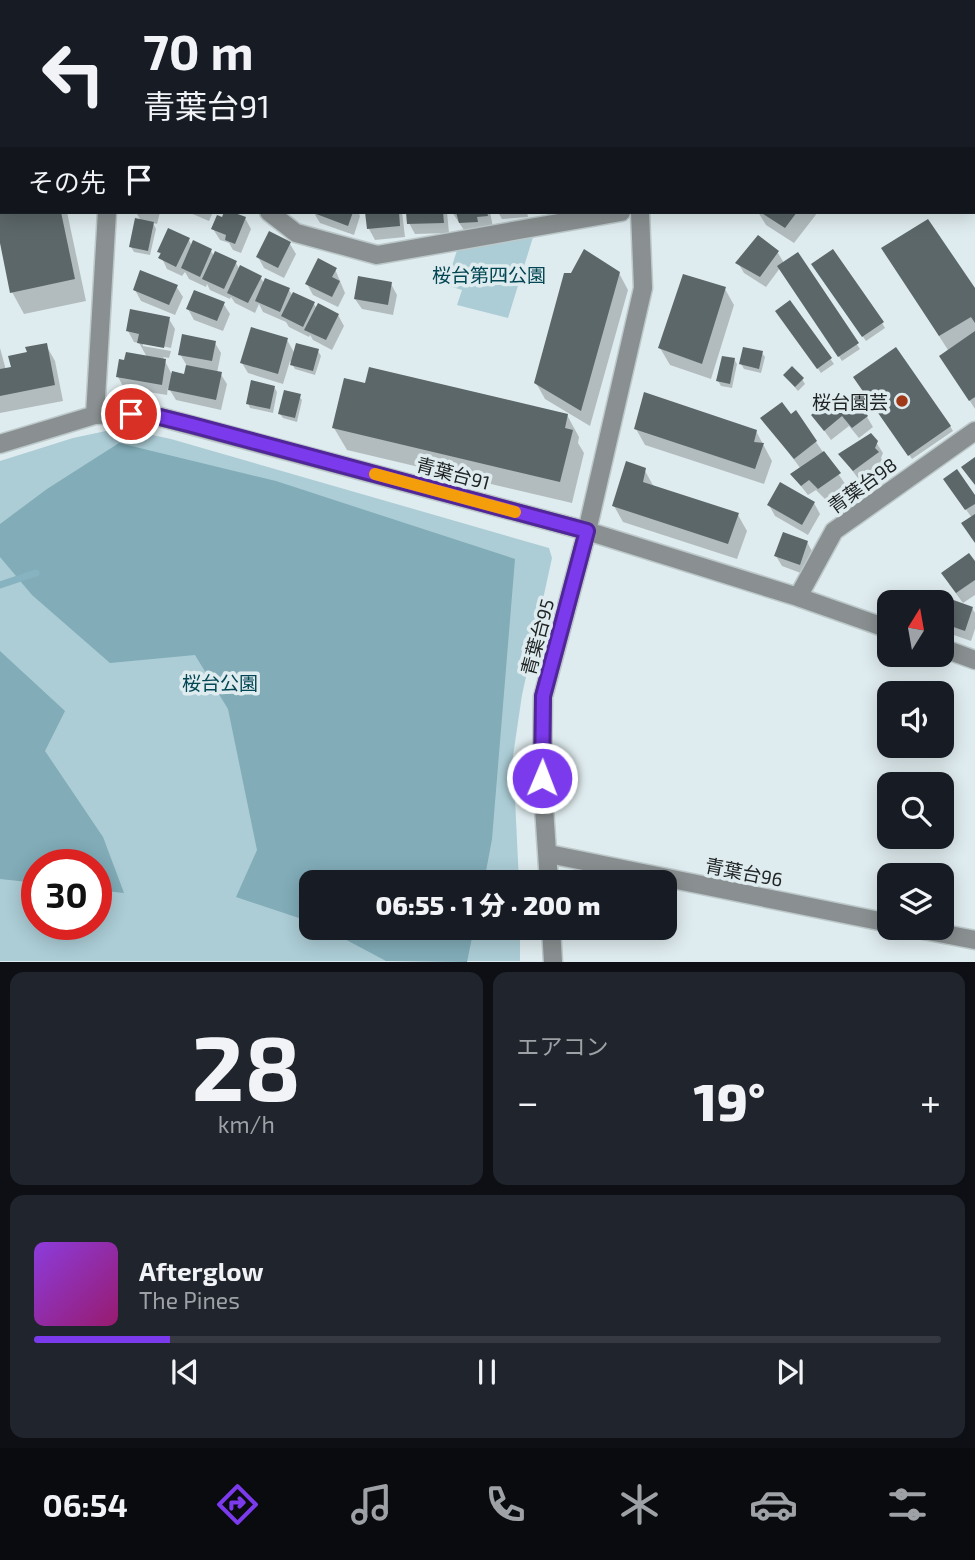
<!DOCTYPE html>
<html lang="ja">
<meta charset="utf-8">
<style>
:root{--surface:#171b24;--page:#20242c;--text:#f1f3f6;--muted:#9ea1a6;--line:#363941;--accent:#7c3aed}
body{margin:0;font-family:"Exo 2","Noto Sans JP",sans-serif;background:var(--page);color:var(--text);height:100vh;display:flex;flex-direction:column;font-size:26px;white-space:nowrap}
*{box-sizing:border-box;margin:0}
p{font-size:23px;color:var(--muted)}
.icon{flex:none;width:38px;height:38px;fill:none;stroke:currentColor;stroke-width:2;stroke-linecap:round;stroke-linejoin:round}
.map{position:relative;height:962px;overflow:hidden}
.drawer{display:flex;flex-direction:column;gap:10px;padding:10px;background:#0d0f14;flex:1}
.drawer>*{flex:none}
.top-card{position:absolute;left:0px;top:0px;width:976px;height:214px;box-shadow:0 4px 18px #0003;background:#171b24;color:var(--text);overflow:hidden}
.needle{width:46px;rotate:11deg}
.fabs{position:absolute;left:877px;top:590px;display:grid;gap:14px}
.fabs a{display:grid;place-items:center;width:77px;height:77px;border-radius:14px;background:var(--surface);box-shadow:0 4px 18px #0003;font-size:35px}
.speed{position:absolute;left:21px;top:849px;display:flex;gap:14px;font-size:35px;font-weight:700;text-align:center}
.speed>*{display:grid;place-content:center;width:91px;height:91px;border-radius:50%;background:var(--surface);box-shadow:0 4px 18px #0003;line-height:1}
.speed .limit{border:10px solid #d22;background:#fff;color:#111}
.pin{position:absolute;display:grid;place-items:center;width:60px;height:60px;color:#fff;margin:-30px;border:4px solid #fff;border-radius:50%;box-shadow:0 2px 7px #0007}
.me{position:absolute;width:77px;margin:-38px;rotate:1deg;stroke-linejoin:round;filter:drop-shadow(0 0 5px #0008)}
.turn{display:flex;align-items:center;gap:24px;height:147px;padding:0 28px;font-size:32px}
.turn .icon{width:91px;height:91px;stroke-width:2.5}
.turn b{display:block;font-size:49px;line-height:60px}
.then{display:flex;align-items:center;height:66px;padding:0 28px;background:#0003;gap:14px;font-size:26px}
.big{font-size:52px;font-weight:800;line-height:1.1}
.drawer .card{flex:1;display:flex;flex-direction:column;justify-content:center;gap:10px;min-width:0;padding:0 24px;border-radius:14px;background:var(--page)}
.drawer .dial{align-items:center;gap:0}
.dial b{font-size:91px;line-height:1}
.song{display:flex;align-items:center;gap:21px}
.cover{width:84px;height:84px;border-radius:10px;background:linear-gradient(135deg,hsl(270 70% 55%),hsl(320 70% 35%))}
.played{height:7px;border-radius:4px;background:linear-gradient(90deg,var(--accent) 15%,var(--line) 15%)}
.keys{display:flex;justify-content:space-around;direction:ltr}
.heat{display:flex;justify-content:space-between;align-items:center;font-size:38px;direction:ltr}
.drawer .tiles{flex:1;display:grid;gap:10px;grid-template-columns:1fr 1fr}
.card:last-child{grid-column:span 2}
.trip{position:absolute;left:299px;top:870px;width:378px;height:70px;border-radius:14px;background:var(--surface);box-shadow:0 4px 18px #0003;font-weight:800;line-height:70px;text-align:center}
.dock{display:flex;height:112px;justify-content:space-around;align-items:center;background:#090b0e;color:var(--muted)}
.dock .icon{width:49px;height:49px}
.dock .current{color:var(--accent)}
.dock b{font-size:32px;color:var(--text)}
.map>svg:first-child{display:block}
</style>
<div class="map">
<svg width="975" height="962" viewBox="0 0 975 962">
<rect width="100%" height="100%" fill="#dfecef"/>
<!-- built -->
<path fill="#cce1e7" d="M132,0H632L132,2Z"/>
<!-- green -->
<path fill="#accdd6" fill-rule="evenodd" d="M534,234L508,318L457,305L462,290L446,285L458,247Z
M120,428L171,439L549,548L552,558L522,695L513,756L519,882H312V928H520V961H0V461L73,438ZM37,864H96V924H37Z"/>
<!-- forest -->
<path fill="#81acb8" d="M679,0H863V2H678Z
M119,443L276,481L515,559L492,839L484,882H312L311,922L236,897L257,850L228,709L195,655L110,663L32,595L0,557V524L47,489Z
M0,651L65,711L45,751L103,837L124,893L96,890V864H37V883L0,879Z
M324,928H474L467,962L386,961Z"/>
<!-- shadow -->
<path fill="#0003" d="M35,0H64L65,2H36Z
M74,0H99L100,2H74Z
M206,0H247L248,2H207Z
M896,0H963L964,2H897Z
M2,14V54H0V15Z
M0,158H2V212H67L86,301L24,314L12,292L0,235Z
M136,212H160L157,224L153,223L156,229L150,255L134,252L131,247L141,221Z
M188,212H213L209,221Z
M226,212L245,218L251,229L241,253L233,250L229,243L220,240L213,229L223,219Z
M358,212L360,216L354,235L320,223L314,213Z
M367,212H402L405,237L375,240L369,229Z
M407,212H447L449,233L415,234L409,223Z
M452,212H490L493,227L466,233Z
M498,212H527L528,217L502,219Z
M758,212H818L794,243L766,225Z
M270,233L290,244L296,254L284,278L264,268L258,257Z
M758,238L778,253L784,263L797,255L860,349L842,361L780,268L766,287L744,273L738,263Z
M189,240L192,246L211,251L214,256L236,263L240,270L260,277L264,283L289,290L293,296L314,304L317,309L338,315L344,326L332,350L313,340L310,335L309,337L289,327L286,322L263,312L259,304L255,313L235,303L231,297L230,299L210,290L207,284L206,287L189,279L185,272L182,276L167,269L159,252Z
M883,249L975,291V409L941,356L948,350Z
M335,269L345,293L338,307L313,295L307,284Z
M816,269L882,323L885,328L866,341Z
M619,273L628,290L590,426L545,399L536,383Z
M391,284L397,295L393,315L362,309L355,299Z
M176,286L183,297L175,315L141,301L135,290Z
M725,289L734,305L711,379L670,365L660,348Z
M790,302L834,364L821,373L780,316Z
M223,303L230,314L223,331L194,320L188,309Z
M169,319L175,329L171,348L143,342V346L171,351L169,358L163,357L171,373L185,376L187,366L180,354L215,343L221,353L217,373H220L227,384L221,410L176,400L168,387L167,395L124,388L118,377L147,357L139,343L134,342L128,331Z
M287,340L295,354L318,351L321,356L315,375L295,369L290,361L283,384L248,373L242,363Z
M46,345L55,361L63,401L0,413V348L6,370L13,369L29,354Z
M762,353L765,357L761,373L744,369L741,364Z
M734,359L737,364L732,388L721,386L718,381Z
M785,376L802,379L805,384L798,391Z
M858,383L950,426L953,431L912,459Z
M274,387L277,392L273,413L250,408L248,403Z
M299,396L302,400L297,422L283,418L280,414Z
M849,411L867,417L873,427L859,438L849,426L831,440L813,415Z
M567,415L579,437L578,443L584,453L572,503L347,450L334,428Z
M763,419L816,442L846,485L825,499L816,490L808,495L792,475L801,469Z
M636,429L756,431L772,461L764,484L645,445Z
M876,442L883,453L881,458L884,463L860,481L840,454Z
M644,469L654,487L738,515L747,531L737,559L623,522L614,506Z
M952,490L975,498V542L972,518Z
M814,503L820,514L808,535L775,516L769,505Z
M807,542L813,553L806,575L782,566L776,556Z
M975,564V595L963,603L949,584Z
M932,594L972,608L975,613V629L971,641L948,633L942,626V602H929Z"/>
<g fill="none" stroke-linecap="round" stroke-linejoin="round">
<!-- stream -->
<path stroke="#87b2bf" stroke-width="7" d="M0,585L36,573"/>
</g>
<!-- building -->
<path fill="#5c676a" d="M0,212H61L75,279L10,293L0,243Z
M224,212H232L246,217L235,244L225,240L226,235L211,229L217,215L222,217Z
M311,212H353L348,226Z
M365,212H399L400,226L367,229Z
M406,212H443L444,223L407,224Z
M456,212H487L488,216L477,217L478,222L459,223Z
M760,212H797L785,228Z
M135,218L154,222L148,251L129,247Z
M928,219L975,288V323L971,317L939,336L881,248Z
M168,228L190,238L176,267L158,258L161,253L157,252Z
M269,231L291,242L278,268L256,257Z
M758,235L779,251L760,277L735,263Z
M193,240L212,249L200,277L181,268Z
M584,249L620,272L581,411L534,383L564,273H571Z
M833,249L884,322L862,337L811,264Z
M215,251L237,261L224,289L202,279Z
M798,252L859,343L838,357L777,266Z
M318,258L337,268L332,277L340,281L332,297L305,284Z
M240,265L262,276L248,303L227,293Z
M140,270L178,285L169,305L133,290Z
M683,274L726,287L702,364L658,348Z
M358,276L392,282L388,305L354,299Z
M265,278L290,288L280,312L255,301Z
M194,290L225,302L217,321L186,309Z
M293,292L315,302L303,327L281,316Z
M790,300L832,358L817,369L775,311Z
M318,303L339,314L326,340L304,330Z
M130,309L170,317L164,348L137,343L139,334L126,331Z
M251,327L288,338L278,374L240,363Z
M975,331V397L969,401L939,356Z
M182,334L216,341L212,361L178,355Z
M47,343L55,385L0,396V369L11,367L8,356L27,352L25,347Z
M296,343L319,349L313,371L290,365Z
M743,347L763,351L759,369L739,364Z
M896,347L951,426L908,456L853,377Z
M126,352L166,359L162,385L116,377L119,359L124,360Z
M722,356L735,358L730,384L716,381Z
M186,365L222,372L216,400L168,390L172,371L184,374Z
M792,366L804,378L795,387L783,375Z
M369,367L568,414L565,428L573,430L560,482L332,428L344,378L365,383Z
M251,380L275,386L270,409L246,404Z
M284,390L301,394L295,418L278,414Z
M644,392L757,430L754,442L764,443L755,469L634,429Z
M837,394L849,409L858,402L868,416L852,428L842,416L824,431L811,415Z
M782,402L791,414L796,410L817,441L794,459L760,418Z
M871,433L878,441L875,448L879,452L853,471L838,454Z
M824,451L841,473L818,489L809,480L801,486L790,474Z
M975,457V485L961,467Z
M626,461L646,468L643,482L739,513L728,544L612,506Z
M957,469L975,495V504L965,510L943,479Z
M780,482L815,502L802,525L767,505Z
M975,514V543L961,523Z
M783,532L808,541L800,565L774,556Z
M969,553L975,561V580L956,593L941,573Z
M931,592L973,607L965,631L942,623V602H927Z"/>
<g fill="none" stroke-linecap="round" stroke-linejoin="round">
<defs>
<path id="minor" d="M122,2V0
M637,2V0
M0,136H2
M269,212L296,233L377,255L621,212
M95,415L107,212
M0,444L95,415L131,414L160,417L587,531L798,597L889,629
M798,597L834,531L975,431
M942,648L975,660
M549,854L889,923
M549,882L542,778L543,697L587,531L643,288L640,212
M551,928L553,962
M913,928L975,940"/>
</defs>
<!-- minor casing -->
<use href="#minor" stroke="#bcc8ca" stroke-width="21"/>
<!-- minor -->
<use href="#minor" stroke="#8a9091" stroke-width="18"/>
</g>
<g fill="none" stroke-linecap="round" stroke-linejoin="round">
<defs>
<path id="route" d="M131,414L160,417L192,425L587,531L543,696L542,778"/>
</defs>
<!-- route casing -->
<use href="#route" stroke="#51269a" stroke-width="18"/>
<!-- route -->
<use href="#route" stroke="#7c3aed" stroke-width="12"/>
<!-- slow -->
<path stroke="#f59e0b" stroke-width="12" d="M375,474L515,512"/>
</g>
<!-- markers -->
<circle fill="#a03918" stroke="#dfecef" stroke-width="2.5" cx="902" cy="401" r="7"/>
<g text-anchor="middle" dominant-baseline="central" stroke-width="7" stroke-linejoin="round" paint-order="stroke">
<!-- park labels -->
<g font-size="19" fill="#024553" stroke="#dfecef">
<text x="489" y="274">桜台第四公園</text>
<text x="220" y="682">桜台公園</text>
</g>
<!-- poi labels -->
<g font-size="19" fill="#1f2324" stroke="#dfecef" text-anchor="end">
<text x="888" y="401">桜台園芸</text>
</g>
<!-- street labels -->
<g font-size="19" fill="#1f2324" stroke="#dfecef">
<text transform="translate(453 473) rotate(15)">青葉台91</text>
<text transform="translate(862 485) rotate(-36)">青葉台98</text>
<text transform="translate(537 637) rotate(-75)">青葉台95</text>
<text transform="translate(744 872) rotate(11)">青葉台96</text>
</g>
</g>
</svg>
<div class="fabs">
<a><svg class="needle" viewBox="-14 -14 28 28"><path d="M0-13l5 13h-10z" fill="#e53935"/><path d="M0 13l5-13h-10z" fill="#9ea1a6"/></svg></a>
<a><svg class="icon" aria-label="sound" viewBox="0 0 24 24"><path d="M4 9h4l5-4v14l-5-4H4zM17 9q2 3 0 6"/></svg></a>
<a><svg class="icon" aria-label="search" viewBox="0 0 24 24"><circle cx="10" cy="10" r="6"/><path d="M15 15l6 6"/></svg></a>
<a><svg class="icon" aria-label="layers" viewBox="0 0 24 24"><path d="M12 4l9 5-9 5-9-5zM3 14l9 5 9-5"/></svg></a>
</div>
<div class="speed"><div class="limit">30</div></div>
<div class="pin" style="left:131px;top:414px;background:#d93025"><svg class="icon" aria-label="arrive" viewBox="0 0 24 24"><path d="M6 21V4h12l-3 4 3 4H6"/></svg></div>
<svg class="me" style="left:542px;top:778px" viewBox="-20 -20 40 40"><circle r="17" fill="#7c3aed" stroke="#fff" stroke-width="3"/><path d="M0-11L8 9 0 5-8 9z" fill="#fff"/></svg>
<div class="trip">06:55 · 1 分 · 200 m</div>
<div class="top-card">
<div class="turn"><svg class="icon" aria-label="left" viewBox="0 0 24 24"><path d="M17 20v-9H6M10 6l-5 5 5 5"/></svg><div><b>70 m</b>青葉台91</div></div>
<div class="then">その先<svg class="icon" aria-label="arrive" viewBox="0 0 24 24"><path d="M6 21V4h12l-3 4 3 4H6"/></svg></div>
</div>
</div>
<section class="drawer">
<div class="tiles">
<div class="card dial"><b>28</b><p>km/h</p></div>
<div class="card"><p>エアコン</p>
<div class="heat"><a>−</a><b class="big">19°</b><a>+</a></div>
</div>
<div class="card">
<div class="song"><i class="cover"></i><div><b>Afterglow</b><p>The Pines</p></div></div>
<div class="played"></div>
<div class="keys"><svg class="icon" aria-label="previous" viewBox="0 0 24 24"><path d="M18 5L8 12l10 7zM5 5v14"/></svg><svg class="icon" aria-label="pause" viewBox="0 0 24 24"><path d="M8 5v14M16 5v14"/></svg><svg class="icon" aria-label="next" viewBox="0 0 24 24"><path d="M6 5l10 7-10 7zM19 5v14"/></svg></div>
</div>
</div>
</section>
<nav class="dock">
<b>06:54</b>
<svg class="icon current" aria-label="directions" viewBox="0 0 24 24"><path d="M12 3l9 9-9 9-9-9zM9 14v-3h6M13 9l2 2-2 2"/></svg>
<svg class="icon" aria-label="music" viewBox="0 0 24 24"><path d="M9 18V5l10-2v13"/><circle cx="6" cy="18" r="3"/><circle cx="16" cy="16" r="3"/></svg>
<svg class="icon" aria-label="phone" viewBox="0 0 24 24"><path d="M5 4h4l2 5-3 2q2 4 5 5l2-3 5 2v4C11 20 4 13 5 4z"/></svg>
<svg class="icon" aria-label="climate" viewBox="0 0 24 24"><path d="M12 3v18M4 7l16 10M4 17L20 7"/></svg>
<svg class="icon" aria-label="car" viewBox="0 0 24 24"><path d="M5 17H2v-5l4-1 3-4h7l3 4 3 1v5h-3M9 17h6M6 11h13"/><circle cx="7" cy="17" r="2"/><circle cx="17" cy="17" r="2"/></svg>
<svg class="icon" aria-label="filters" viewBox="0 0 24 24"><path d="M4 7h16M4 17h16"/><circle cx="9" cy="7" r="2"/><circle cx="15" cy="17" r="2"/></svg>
</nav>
